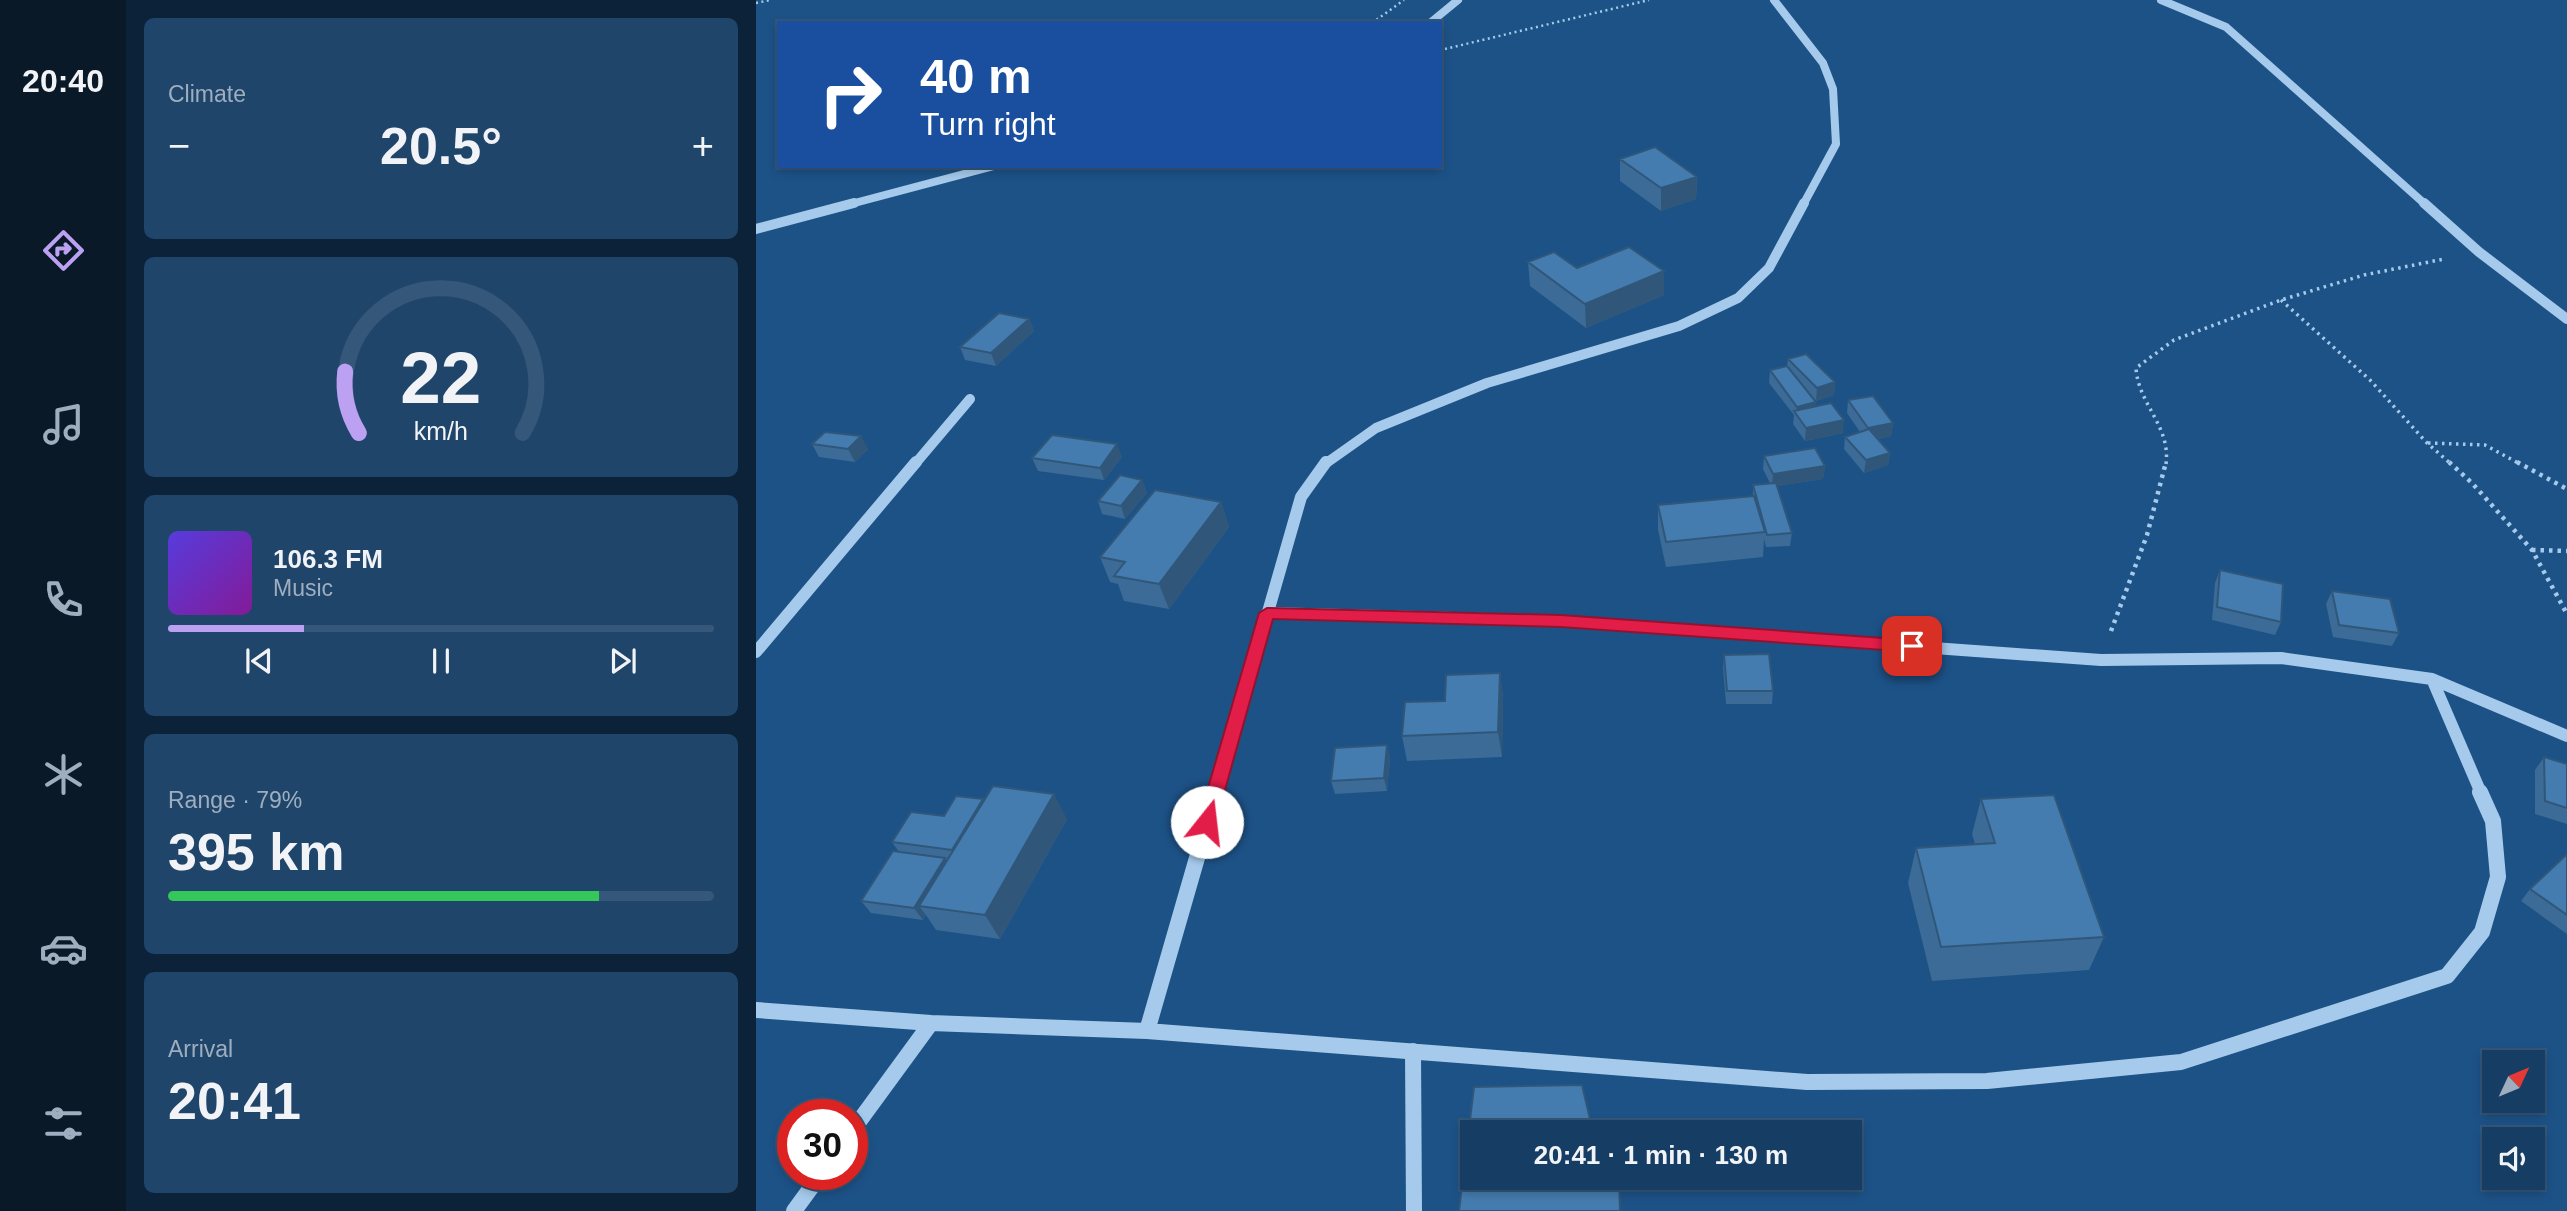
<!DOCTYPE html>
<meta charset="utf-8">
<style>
:root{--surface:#163e65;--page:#1f456b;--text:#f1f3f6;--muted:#9eaebf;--line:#355779;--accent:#bca0f2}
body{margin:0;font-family:Arial,sans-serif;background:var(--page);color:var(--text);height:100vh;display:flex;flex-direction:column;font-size:26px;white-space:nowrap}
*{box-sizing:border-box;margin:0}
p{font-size:23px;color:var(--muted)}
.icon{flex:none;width:38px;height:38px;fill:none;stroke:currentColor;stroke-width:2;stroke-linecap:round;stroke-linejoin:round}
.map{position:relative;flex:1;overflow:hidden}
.details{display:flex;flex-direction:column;gap:18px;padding:18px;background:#0c2238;width:630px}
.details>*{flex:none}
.top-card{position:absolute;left:21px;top:21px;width:665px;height:147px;border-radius:0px;box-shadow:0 4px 10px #0003,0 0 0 2px var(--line);background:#1a4fa0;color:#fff;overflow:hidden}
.needle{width:46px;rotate:46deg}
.buttons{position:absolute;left:1726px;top:1050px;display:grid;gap:14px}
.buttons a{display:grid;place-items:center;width:63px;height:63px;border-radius:0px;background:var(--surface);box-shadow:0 4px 10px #0003,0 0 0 2px var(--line);font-size:35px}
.speed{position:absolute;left:21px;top:1099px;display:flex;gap:14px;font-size:35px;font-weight:700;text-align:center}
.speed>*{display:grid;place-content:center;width:91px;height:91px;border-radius:50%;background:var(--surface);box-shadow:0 4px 10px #0003,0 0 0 2px var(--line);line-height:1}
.speed .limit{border:10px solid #d22;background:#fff;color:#111}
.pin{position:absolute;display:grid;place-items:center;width:60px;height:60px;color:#fff;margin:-30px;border-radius:14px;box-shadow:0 4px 10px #0006}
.me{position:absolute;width:77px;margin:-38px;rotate:16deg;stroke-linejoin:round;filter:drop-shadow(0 0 5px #0008)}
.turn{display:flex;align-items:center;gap:24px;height:147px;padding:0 28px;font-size:32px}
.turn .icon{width:91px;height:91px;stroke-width:2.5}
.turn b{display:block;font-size:49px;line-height:60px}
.big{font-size:52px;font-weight:600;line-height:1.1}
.details .widget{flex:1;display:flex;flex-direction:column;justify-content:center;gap:10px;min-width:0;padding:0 24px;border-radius:10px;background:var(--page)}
.details .dial{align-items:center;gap:0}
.dial svg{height:182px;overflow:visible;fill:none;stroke:var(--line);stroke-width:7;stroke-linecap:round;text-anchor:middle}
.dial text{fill:var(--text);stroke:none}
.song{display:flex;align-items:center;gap:21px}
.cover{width:84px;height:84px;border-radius:10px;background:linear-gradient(135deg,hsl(250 70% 55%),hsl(290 70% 35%))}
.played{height:7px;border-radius:4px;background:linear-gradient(90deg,var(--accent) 25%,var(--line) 25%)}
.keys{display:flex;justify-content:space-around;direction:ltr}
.heat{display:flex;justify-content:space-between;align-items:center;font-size:38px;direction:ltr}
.charge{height:10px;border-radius:5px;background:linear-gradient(90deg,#34c759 79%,var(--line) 0)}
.trip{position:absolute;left:704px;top:1120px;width:402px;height:70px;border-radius:0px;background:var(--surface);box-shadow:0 4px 10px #0003,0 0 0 2px var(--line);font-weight:600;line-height:70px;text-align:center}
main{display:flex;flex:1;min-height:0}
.menu{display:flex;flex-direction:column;width:126px;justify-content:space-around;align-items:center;background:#091928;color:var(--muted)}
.menu .icon{width:49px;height:49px}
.menu .active{color:var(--accent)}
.menu b{font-size:32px;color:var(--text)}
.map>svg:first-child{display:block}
</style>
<main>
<nav class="menu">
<b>20:40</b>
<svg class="icon active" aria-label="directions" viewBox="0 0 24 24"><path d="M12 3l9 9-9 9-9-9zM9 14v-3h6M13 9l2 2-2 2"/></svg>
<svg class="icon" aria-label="music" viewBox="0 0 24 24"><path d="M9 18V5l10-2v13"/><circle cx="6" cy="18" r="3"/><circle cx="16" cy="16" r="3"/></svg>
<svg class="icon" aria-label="phone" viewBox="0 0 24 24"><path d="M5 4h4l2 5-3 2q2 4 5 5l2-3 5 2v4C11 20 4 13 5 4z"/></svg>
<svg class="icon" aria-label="climate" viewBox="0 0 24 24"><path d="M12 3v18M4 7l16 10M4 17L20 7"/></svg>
<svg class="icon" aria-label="car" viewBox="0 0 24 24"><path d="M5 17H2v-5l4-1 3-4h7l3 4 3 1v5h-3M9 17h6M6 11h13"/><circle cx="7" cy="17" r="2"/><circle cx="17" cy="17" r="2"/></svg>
<svg class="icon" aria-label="filters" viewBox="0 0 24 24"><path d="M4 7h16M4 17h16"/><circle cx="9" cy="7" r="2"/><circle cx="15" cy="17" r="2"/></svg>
</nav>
<section class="details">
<div class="widget"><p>Climate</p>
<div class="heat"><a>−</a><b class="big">20.5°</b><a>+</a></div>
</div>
<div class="widget dial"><svg viewBox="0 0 100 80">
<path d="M14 69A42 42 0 1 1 86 69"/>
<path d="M14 69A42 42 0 0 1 8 42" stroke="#bca0f2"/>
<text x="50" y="56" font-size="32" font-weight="700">22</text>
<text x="50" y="72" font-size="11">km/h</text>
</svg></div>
<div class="widget">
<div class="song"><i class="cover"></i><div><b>106.3 FM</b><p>Music</p></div></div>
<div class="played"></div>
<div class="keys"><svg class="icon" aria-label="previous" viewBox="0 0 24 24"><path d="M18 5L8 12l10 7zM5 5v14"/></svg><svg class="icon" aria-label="pause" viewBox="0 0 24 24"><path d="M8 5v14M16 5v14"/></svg><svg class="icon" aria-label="next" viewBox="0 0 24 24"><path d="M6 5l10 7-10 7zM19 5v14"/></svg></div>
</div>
<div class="widget"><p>Range · 79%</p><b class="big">395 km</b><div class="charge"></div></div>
<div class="widget"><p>Arrival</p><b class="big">20:41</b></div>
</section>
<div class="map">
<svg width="1811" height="1211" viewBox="0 0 1811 1211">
<rect width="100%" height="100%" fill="#1d5287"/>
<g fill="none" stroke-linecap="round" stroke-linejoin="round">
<!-- path-far2 -->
<path stroke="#a6caeb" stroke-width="2.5" stroke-dasharray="2 3.5" stroke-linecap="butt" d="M0,3L14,0
M616,23L648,0
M689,49L893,0"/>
<!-- path-far1 -->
<path stroke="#a6caeb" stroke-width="3.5" stroke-dasharray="2.5 4.5" stroke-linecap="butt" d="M1525,300L1614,380L1671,443L1695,464
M1672,443L1729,445L1764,464
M1410,464C1415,426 1382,404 1380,368L1418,340L1525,300L1608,275L1688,259"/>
<!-- path -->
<path stroke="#a6caeb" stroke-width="4.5" stroke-dasharray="3.5 5" stroke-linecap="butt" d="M1693,462L1716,483L1776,550L1811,614
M1761,462L1811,489
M1776,550L1811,551
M1355,631L1391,535L1410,462"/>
<!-- minor-far3 -->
<path stroke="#a6caeb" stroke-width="8" d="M1018,0L1067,63L1077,89L1080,144L1047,205
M1405,0L1470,27L1670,205
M674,23L702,0
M91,205L238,166"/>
<!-- minor-far2 -->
<path stroke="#a6caeb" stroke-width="10" d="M1668,203L1723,252L1811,319
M0,229L98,203
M159,464L214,399
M569,464L620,428L731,383L923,326L982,298L1013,268L1048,203"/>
<!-- minor-far1 -->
<path stroke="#a6caeb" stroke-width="12" d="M511,613L805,621L1345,660L1525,658L1676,679L1811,736
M0,652L160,462
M1676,679L1725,793
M460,793L545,497L570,462"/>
<!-- minor -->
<path stroke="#a6caeb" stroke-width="16" d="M0,1010L175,1023L391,1031L1051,1082L1231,1081L1425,1062L1691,976L1726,932L1742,877L1737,821L1724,792
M391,1031L460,792
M657,1051L658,1211
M96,1131L175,1023
M38,1211L65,1174"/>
</g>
<!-- wall -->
<path fill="#3b6b96" d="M864,159L941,177L940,199L905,211L864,181Z
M772,262L821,268L908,271V295L830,328L774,286Z
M273,319L278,331L240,366L209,360L204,347Z
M1032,359L1079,382L1078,395L1060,401L1056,397L1060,407L1087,433L1049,441L1037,424L1038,415L1013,383L1014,370L1031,366Z
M1092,400L1137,423L1135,436L1122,439L1134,453L1132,465L1108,473L1088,449L1089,437L1104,432L1091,413Z
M56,444L112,449L99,462L63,457Z
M1008,456L1069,466L1067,479L1021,486L1036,533L1034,546L1010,547L1008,539L1007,557L910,567L902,530V505L997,496V485L1014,483L1007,469Z
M366,457L348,480L282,471L276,458Z
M386,480L391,493L369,519L346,514L342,501Z
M465,502L473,527L413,609L368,601L362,584L354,582L344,557Z
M1464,570L1525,622L1519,635L1456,620L1459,583Z
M1576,591L1643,633L1636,646L1577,637L1570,604Z
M968,655L1017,691L1016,704H970L967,668Z
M744,673L747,698L746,757L651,761L646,736L689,701Z
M631,745L634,758L631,791L579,794L575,781Z
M1788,757L1811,764V824L1779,814V770Z
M1225,799L1348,937L1333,970L1176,981L1152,883L1160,848L1219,844L1216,834Z
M228,801L311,819L244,939L180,930L170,915L167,920L115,913L105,901L143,852L136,842Z
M1811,856V934L1765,901L1774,889Z"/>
<!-- shaded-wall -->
<path fill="#30577a" d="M941,177L940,199L905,211V188Z
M908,271V295L830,328L829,304Z
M273,319L278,331L240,366L235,353Z
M1079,382L1078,395L1060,401L1061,388Z
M1060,402L1059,415H1041V407Z
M1088,420L1087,433L1049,441L1050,428Z
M1137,423L1135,436L1111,441L1112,428Z
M105,436L112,449L99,462L92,449Z
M361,444L366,457L348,480L344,468Z
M1134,453L1132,465L1108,473L1110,460Z
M1069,466L1067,479L1016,487L1017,474Z
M386,480L391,493L369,519L365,506Z
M465,502L473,527L413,609L403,584Z
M744,673L747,698L746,757L742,732Z
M631,745L634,758L631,791L628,778Z
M298,794L311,819L244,939L229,915Z
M227,799L235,811L204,862L196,850Z
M189,858L197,870L163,906L170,915L167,920L158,908Z"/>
<!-- building -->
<path fill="#457caf" stroke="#30577a" stroke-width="2" d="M899,147L941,177L905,188L864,159Z
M873,247L908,271L829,304L772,262L798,252L821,268Z
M243,313L273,319L235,353L204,347Z
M1050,354L1079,382L1061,388L1032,359Z
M1031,366L1060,402L1041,407L1014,370Z
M1117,396L1137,423L1112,428L1092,400Z
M1075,403L1088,420L1050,428L1038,411Z
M1113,429L1134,453L1110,460L1089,437Z
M69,432L105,436L92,449L56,444Z
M296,435L361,444L344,468L276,458Z
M1059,448L1069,466L1017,474L1008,456Z
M364,475L386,480L365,506L342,501Z
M1020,483L1036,533L1011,535L997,485Z
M399,490L465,502L403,584L358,576L369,562L344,557Z
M998,496L1009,532L910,542L902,505Z
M1464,570L1527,584L1525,622L1461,607Z
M1576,591L1634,599L1643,633L1583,625Z
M1013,654L1017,691H971L968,655Z
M744,673L742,732L646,736L649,702L689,701L690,675Z
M631,745L628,778L575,781L579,748Z
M1788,757L1811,764V808L1789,801Z
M237,786L298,794L229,915L163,906Z
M1298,795L1348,937L1185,947L1160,848L1239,843L1225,799Z
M200,796L227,799L196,850L136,842L155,812L188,816Z
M137,851L189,858L158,908L105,901Z
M1810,855L1811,856V915L1774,889Z
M826,1085L837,1132H716V1178H863L864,1211H703L718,1087Z"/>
<!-- route -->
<path fill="#e11d48" stroke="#92132f" stroke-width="2" d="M511,608L805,615L1156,640L1164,646L1156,652L805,627L517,619L460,822L451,830L442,822L503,613Z"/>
</svg>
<div class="buttons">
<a><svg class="needle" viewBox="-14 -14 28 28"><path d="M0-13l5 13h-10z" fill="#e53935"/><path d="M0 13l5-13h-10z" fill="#9eaebf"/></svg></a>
<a><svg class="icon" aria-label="sound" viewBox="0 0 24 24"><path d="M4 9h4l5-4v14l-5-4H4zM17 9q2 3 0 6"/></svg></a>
</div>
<div class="speed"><div class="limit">30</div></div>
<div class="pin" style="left:1156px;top:646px;background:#d93025"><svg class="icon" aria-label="arrive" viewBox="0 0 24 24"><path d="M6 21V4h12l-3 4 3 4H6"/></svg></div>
<svg class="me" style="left:451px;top:822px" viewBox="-20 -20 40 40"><circle r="19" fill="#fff"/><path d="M0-13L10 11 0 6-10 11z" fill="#e11d48"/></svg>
<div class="trip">20:41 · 1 min · 130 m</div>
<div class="top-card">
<div class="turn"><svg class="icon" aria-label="right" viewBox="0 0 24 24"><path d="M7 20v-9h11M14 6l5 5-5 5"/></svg><div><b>40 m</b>Turn right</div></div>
</div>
</div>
</main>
